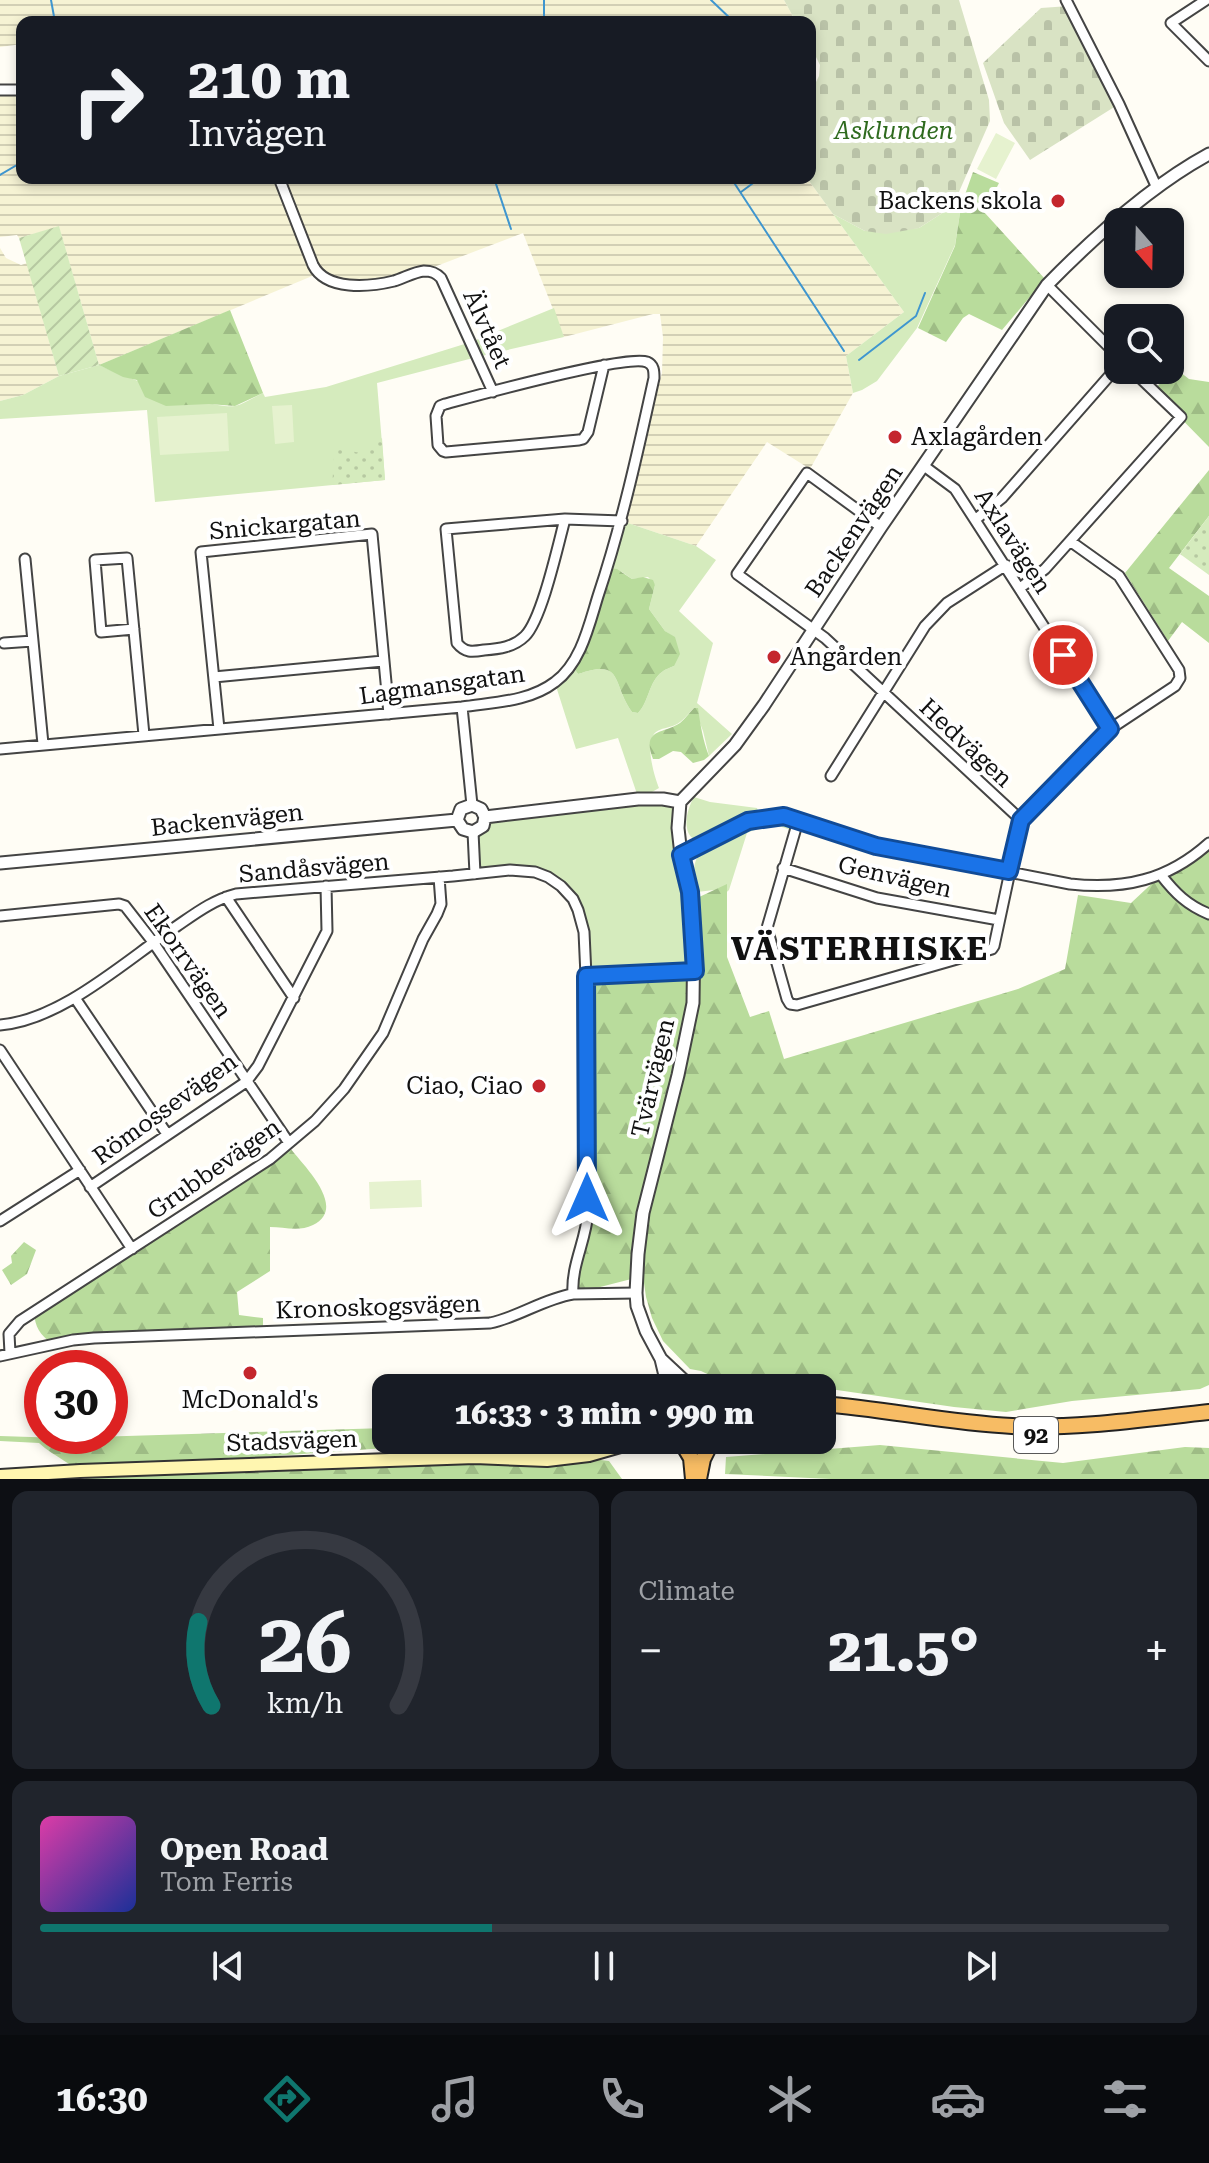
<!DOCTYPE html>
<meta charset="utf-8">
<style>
:root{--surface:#171b24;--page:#20242c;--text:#f1f3f6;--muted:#9ea1a6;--line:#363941;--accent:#0f766e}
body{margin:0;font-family:"Roboto Serif",serif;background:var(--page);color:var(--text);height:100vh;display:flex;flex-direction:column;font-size:30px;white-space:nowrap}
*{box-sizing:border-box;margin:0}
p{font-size:26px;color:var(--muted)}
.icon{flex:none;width:44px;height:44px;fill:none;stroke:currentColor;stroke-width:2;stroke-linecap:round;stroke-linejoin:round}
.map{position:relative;height:1479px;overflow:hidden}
.panel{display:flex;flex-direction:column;gap:12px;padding:12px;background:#0d0f14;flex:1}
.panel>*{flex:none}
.banner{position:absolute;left:16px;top:16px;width:800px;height:168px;border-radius:16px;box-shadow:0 4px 12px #0003;background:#171b24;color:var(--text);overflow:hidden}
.needle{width:52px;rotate:160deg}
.fabs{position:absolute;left:1104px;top:208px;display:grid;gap:16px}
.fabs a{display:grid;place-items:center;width:80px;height:80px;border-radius:16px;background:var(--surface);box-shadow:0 4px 12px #0003;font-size:40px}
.speed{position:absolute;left:24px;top:1350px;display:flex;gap:16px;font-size:40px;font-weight:700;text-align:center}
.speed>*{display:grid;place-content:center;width:104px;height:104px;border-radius:50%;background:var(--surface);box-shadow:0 4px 12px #0003;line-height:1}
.speed .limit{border:12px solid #d22;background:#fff;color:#111}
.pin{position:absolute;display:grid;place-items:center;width:68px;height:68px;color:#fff;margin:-34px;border:4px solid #fff;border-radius:50%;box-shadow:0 2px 8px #0007}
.me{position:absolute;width:88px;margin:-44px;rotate:0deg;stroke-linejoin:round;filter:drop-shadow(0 0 6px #0008)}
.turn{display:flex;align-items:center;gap:28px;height:168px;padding:0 40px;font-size:36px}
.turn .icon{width:104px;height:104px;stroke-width:2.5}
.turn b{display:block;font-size:56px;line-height:68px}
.big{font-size:60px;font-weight:800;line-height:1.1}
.panel .widget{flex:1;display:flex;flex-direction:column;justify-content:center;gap:12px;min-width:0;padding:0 28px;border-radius:16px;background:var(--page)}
.panel .dial{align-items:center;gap:0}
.dial svg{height:208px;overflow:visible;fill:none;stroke:var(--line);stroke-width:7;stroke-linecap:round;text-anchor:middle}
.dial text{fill:var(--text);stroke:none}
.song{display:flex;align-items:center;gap:24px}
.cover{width:96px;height:96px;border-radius:12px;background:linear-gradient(135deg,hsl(320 70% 55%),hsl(230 70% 35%))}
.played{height:8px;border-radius:4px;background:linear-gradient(90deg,var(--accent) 40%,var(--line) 40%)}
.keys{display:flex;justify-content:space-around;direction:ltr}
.heat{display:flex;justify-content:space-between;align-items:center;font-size:44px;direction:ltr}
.panel .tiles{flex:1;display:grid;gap:12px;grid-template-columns:1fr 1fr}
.widget:last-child{grid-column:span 2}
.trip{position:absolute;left:372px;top:1374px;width:464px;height:80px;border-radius:16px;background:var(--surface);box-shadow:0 4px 12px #0003;font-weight:800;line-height:80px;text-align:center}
.tab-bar{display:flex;height:128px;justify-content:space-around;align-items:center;background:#090b0e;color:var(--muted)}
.tab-bar .icon{width:56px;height:56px}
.tab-bar .selected{color:var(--accent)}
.tab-bar b{font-size:36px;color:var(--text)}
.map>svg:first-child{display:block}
</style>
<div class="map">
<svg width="1209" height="1479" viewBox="0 0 1209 1479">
<defs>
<pattern id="farmland-rules" width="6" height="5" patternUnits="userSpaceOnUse" patternTransform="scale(2)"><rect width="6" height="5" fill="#f6f3d4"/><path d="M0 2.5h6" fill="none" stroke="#d2cfb5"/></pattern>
<pattern id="forest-firs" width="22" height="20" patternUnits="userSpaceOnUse" patternTransform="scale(2)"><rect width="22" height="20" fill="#b9dc9c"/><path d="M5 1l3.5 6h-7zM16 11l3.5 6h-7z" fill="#9ebc85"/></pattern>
<pattern id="cemetery-stones" width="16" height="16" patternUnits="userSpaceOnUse" patternTransform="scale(2)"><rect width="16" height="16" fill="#d9e3c4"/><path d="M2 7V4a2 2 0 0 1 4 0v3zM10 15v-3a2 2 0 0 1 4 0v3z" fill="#b9c2a7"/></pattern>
<pattern id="park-dots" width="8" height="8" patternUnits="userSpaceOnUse" patternTransform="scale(2)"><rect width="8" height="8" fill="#d5ebbd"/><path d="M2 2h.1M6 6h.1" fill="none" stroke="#b6c8a1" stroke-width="1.8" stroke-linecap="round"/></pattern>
<pattern id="garden-furrows" width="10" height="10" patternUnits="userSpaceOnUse" patternTransform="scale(2)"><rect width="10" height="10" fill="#d5ebbd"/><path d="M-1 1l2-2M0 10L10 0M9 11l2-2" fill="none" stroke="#b6c8a1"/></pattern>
</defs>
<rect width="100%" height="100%" fill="#fffdf5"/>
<!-- farmland -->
<path fill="url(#farmland-rules)" d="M0,0H784L796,22H22V44L0,47Z
M0,90H22V178H807L904,312L846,356L853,393L810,469L767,442L696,546L622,521L662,373L663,337L660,314H653L564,337L523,233L413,275L362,285L317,274L99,365L59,227L19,238L17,235L0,237Z
M0,248L6,258L21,265L27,263L59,376L23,395L0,401Z"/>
<!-- grass -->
<path fill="#d5ebbd" d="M955,201L961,206L955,245L917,328L877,381L862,390L853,393L846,356L904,312L833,214L865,231L919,228L944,212Z
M554,308L564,337L477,357L377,383L385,480L155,502L147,410L0,419V401L23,395L59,376L99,365C122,376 212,410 235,406C244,404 254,397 263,393L265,397L326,387L471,342Z
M622,521L696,546L716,560L679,611L713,643L697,703L732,734L709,756L703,731L694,708C688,714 682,722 675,725C669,728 661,728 656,732C644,741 654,776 659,788L652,792L637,794L618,738L576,749L555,683L571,664L578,674C624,658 611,682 632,712L638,713C649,702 649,681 662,672C665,669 670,668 674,666L675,638L665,631L649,609L655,585L648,577L632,579L622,572L607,568Z
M694,797L710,802L757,808L758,811C742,817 715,839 700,840C692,840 688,835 687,828C685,818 689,806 694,797Z
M638,799L680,802L681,855L697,898L694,927L695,971L586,976L584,932L573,899L535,872L475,874L473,832L484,822Z
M775,822L787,825L791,830C773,823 766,825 747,833L729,890L720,898L714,890L697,892C695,882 692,870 696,860C704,840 755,825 775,822Z"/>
<!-- forest -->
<path fill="url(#forest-firs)" d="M973,172L999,183L984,212L1045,279L1002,330L969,314L963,318L946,342L918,328L955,246L961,206Z
M230,310L263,393L235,406L209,404L166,406L145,397L137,380L123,377L99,365Z
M1176,369L1189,379L1209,382V447L1153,390Z
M1209,470V516L1169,568L1209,596V643L1182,622L1168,641L1125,573Z
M607,568L617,569L632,579L643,577L653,580L655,585L649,609L665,631L675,637L680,654L674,666C670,668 665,669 662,672C649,681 649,702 638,713L632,712C611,682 624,658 578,674L571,664Z
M694,708H698C700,723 703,741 709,756L704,760L693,763L681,752L673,751L659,759H653C641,728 664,734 680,723C685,719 690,712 694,708Z
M1209,843V1385L1200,1389L1072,1401L1006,1412L954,1407L830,1389L746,1386L724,1382L701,1371L690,1369L663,1341L652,1318L646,1297L643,1276L573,1294L584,1242L586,976L701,964L702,931L697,898L727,884V957L750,1017L769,1011L784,1059L1018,989L1065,969L1078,895L1131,903L1161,875Z
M290,1148C304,1166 348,1208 313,1225C299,1232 284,1227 270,1227V1271L237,1292L239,1315L263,1318V1331L52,1344C40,1334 35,1328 34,1312Z
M24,1242L36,1250L27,1274L11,1285L2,1270L12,1263L11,1256Z
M386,1428V1440H496L111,1468L592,1459L609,1461L622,1479H86C75,1464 54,1457 39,1443L0,1441V1436L62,1438Z
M880,1445L1063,1463L1185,1447L1209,1448V1479H831L725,1474L726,1457Z"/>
<!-- cemetery -->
<path fill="url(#cemetery-stones)" d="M784,0H959L989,100L990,121L955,201L944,212L919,228L886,234L865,231L833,214L807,178H810V94L819,76L820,65L810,45V22H796Z
M1069,6L1119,104L1030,160L1004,123L983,63L1041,8Z"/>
<!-- park -->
<path fill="url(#park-dots)" d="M382,438L385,480L332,485L334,461L333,448L361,453Z
M1209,516V575L1180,554Z"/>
<!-- garden -->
<path fill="url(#garden-furrows)" d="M59,226L99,365L59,376L19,238Z"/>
<!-- pitch -->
<path fill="#e6f2cf" d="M996,133L1015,143L996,179L977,169Z
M292,405L294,442L275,444L272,406Z
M227,413L229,451L160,455L157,417Z
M421,1180L422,1207L370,1209L369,1182Z"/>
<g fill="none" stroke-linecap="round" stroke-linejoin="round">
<!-- stream -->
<path stroke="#3f96cf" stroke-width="2" d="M51,0L55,22
M544,0V22
M711,0L734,22
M0,175L22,162
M494,178L511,229
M731,178L844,351
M741,192L760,178
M859,360L916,316L925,293"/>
<defs>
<path id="minor" d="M1066,0L1119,104L1157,188
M1206,0L1171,23L1209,61
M0,90H22
M279,178L313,265C326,291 369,287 394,281C404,278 414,272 424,271C432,271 436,273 441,278L493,392
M1047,285L1118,356
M924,466L955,489L1110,729
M565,519L446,529L457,643C465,653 472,652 484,650C499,649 514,647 525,636C542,619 558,545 565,519L622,521
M976,519L1002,498L1118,366
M881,527L807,473L737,574L825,638L1021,820
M25,559L43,744
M1020,588L1045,569L1181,417L1132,370
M134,629L101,632L95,560L127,558L144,735
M4,643L33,641
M214,677L383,661
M462,707L472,805
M219,729L201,552L372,534L389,714
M0,749L462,707C494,702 529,702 555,682C581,663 589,625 598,596C622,524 638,451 654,378C654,371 654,365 647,362C627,354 475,396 445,404L440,406L436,416L438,445L443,451L446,452L579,440L583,439L588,432L604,365
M831,776L925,626L947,603L1006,565
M798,821L767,928L787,999L790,1004L797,1005L992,949L994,946L1021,820L1110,729L1175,686L1180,678L1179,670L1119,576L1070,541
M473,832L475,874
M681,855L748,821L784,816L876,846L1070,884C1124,890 1168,880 1209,843
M783,868L877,898L999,920
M1161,875C1175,893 1187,905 1209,914
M226,897L294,998
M0,916L119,904L125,906L153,942L289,1143
M586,976L695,971
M75,998L167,1134
M0,1025C62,1020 126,960 177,926C196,913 213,900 236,894L453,876L510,870L535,872L548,877L561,886L573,899L578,910L584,932L586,976L588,1212C586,1241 571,1265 573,1294
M0,1050L132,1249
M90,1187L246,1082L258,1066L327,931L326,886
M0,1221L80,1170
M10,1353L9,1334L20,1321L270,1159L315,1121L344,1089L383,1033L423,939L437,914L441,904L439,877
M0,1356L73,1340L94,1338L490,1323C519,1317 543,1299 573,1294L636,1293"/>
<path id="tertiary" d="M680,802L735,745L764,705L881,527L1047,285C1094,237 1150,186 1209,154
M485,817L638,799H663L680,802
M457,820L463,829L473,832L483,826L485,817
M457,820L461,809L472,805L481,809L485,817
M0,863L457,820
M661,1359L692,1388
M668,1388L661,1359L646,1331L637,1306L636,1293L638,1254L643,1213L678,1075L693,1003L694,927L690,892L681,855L678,828L680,802"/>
<path id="secondary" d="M0,1476L80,1471L475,1457L547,1460L589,1455L631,1443L649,1440"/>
<path id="trunk" d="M822,1404C886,1409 948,1423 1012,1426C1078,1429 1144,1419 1209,1412
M678,1440C688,1448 704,1448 714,1440
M682,1443L691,1458L693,1479
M699,1479L703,1459L711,1443"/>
</defs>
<!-- minor casing -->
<use href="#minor" stroke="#444" stroke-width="13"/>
<!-- tertiary casing -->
<use href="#tertiary" stroke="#444" stroke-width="15"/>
<!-- secondary casing -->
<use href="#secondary" stroke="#333" stroke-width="16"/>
<!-- trunk casing -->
<use href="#trunk" stroke="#222" stroke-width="18"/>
<!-- minor -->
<use href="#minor" stroke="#fff" stroke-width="9"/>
<!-- tertiary -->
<use href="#tertiary" stroke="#fff" stroke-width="11"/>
<!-- secondary -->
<use href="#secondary" stroke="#fff6b0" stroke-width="12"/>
<!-- trunk -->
<use href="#trunk" stroke="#f7bc64" stroke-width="14"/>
</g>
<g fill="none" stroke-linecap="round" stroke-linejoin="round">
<defs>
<path id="route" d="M587,1198L586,976L695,971L690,892L681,855L748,821L784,816L876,846L1009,871L1021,820L1110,729L1063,655"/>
</defs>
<!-- route casing -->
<use href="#route" stroke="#114b97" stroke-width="20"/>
<!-- route -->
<use href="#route" stroke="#1a73e8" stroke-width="14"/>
</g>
<!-- markers -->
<g fill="#c4262e" stroke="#fff" stroke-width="3">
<circle cx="1058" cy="201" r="8"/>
<circle cx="895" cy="437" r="8"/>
<circle cx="774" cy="657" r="8"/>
<circle cx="539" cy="1086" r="8"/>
<circle cx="250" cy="1373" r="8"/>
</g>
<g text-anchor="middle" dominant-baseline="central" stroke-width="8" stroke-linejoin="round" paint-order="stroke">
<!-- shield labels -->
<rect fill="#fff" stroke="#585858" stroke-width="2" x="1014" y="1417" width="44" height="36" rx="6"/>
<g font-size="22" font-weight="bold" fill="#111">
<text x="1036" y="1435">92</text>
</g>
<!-- park labels -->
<g font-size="24" font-style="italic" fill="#2f6b1f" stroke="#fff">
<text x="894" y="131">Asklunden</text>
</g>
<!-- poi labels -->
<g font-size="24" fill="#111" stroke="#fff" text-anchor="end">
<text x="1042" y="201">Backens skola</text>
<text x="911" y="437" text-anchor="start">Axlagården</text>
<text x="790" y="657" text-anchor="start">Angården</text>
<text x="523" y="1086">Ciao, Ciao</text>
<text x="250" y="1400" text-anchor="middle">McDonald's</text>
</g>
<!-- street labels -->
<g font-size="24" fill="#111" stroke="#fff">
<text transform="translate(487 329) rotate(66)">Älvtået</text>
<text transform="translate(285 525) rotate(-5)">Snickargatan</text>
<text transform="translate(854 531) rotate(-56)">Backenvägen</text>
<text transform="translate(1013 541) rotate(57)">Axlavägen</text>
<text transform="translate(442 685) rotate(-8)">Lagmansgatan</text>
<text transform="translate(966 743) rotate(43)">Hedvägen</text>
<text transform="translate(227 820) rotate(-6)">Backenvägen</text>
<text transform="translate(314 868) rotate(-5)">Sandåsvägen</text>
<text transform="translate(895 877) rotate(13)">Genvägen</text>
<text transform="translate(188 961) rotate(55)">Ekorrvägen</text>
<text transform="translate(653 1078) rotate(-77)">Tvärvägen</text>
<text transform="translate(165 1109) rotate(-36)">Römossevägen</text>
<text transform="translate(214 1169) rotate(-35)">Grubbevägen</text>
<text transform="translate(378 1307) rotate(-2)">Kronoskogsvägen</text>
<text transform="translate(292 1441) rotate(-2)">Stadsvägen</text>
</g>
<!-- district labels -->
<g font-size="32" font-weight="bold" letter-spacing="2" fill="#111" stroke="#fff">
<text x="860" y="949">VÄSTERHISKE</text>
</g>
</g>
</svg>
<div class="fabs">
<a><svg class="needle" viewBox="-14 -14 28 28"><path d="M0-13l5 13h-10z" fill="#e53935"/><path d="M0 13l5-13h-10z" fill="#9ea1a6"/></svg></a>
<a><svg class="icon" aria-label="search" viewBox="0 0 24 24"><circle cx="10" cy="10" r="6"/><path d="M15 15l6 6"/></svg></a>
</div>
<div class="speed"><div class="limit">30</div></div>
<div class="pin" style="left:1063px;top:655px;background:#d93025"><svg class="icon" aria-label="arrive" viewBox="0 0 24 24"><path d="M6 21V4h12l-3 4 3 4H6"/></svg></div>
<svg class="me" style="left:587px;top:1198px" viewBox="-20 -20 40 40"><path d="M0-17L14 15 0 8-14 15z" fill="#1a73e8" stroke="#fff" stroke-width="4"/></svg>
<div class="trip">16:33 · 3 min · 990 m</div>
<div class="banner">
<div class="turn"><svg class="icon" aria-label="right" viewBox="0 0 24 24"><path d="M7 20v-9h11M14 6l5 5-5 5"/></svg><div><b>210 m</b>Invägen</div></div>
</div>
</div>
<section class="panel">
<div class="tiles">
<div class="widget dial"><svg viewBox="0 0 100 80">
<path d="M14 69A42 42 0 1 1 86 69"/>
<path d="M14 69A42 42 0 0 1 9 37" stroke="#0f766e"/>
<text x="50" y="56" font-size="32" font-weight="700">26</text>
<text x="50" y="72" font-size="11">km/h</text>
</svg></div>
<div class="widget"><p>Climate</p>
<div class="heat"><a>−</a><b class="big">21.5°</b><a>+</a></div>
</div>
<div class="widget">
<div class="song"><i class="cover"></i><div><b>Open Road</b><p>Tom Ferris</p></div></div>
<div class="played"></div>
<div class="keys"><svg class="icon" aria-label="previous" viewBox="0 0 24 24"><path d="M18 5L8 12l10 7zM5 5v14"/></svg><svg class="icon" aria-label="pause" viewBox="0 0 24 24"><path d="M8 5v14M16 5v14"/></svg><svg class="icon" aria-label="next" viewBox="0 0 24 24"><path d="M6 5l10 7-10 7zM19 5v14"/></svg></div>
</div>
</div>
</section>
<nav class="tab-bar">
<b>16:30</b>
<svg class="icon selected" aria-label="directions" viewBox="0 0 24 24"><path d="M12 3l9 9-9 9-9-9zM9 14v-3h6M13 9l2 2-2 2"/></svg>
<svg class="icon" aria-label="music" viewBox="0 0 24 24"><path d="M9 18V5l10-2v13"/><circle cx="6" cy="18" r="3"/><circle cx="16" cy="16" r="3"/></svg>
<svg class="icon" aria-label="phone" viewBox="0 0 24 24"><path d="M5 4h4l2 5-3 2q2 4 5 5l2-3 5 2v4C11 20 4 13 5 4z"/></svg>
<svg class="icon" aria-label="climate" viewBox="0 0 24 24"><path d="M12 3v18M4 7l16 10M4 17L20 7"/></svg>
<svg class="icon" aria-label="car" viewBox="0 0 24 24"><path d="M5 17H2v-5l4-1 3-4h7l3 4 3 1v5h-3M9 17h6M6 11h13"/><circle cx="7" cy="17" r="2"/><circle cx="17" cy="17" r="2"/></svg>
<svg class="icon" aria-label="filters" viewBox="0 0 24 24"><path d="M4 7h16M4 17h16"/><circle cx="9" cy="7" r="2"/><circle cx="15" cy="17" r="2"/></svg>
</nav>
